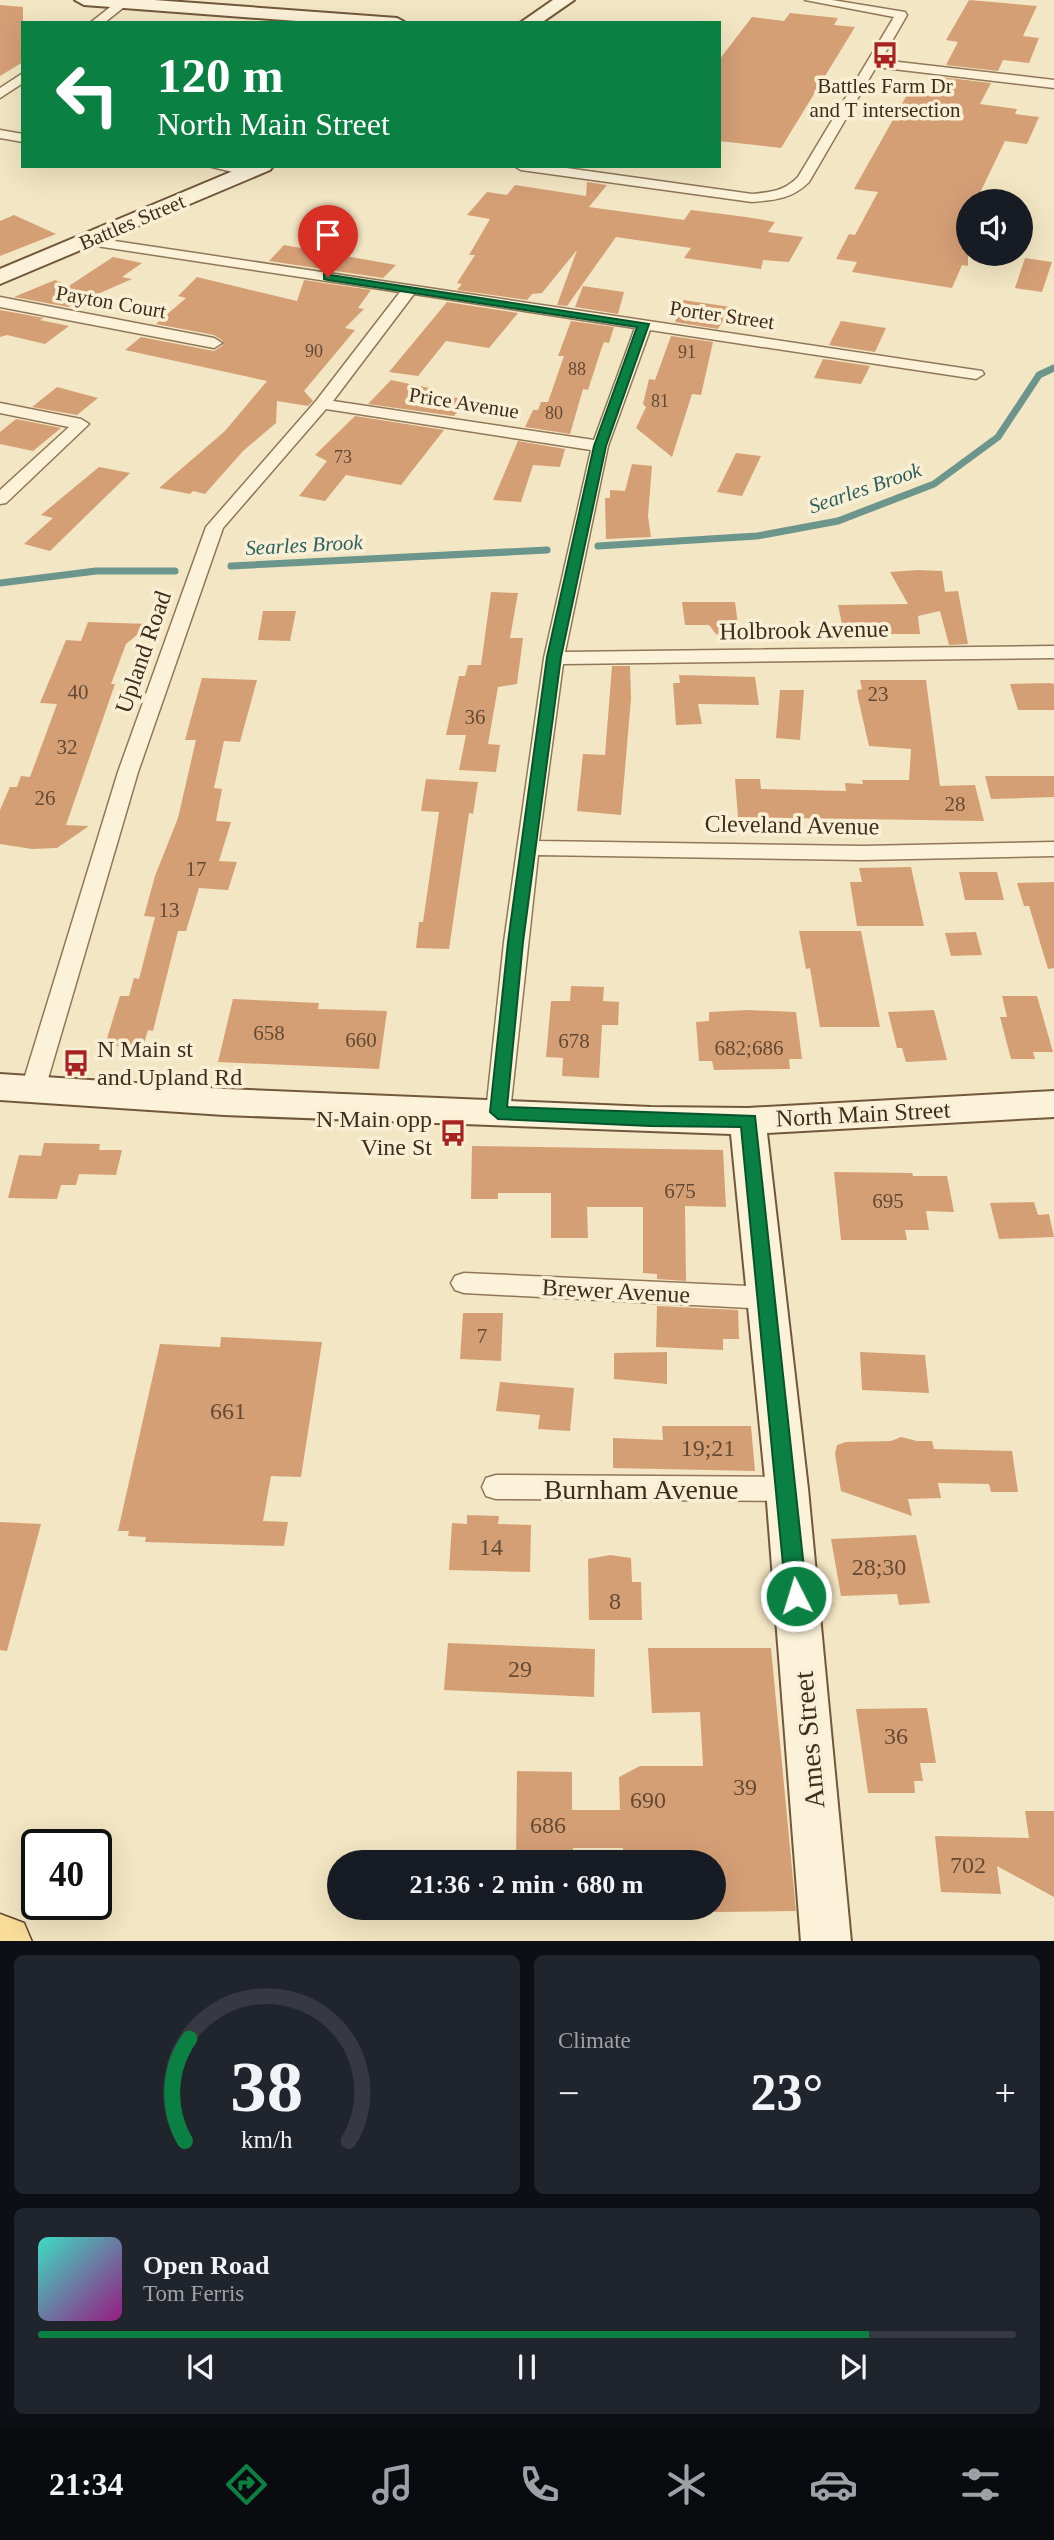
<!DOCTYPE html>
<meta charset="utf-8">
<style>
:root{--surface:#171b24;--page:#20242c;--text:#f1f3f6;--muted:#9ea1a6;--line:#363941;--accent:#0b8043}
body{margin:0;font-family:"Times New Roman",serif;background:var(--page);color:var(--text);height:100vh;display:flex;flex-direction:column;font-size:26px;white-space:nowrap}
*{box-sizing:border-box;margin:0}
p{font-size:23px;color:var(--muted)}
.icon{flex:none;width:38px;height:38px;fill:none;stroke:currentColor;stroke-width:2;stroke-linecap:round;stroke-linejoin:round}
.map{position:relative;height:1941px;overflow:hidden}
.details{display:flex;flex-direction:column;gap:14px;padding:14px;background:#0d0f14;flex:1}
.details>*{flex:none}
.guide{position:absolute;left:21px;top:21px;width:700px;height:147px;border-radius:0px;box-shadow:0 7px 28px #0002;background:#0b8043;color:#fff;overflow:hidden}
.tools{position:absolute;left:956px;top:189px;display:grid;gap:14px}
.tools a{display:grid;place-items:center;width:77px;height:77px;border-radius:50%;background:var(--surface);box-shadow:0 7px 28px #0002;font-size:35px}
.speed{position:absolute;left:21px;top:1829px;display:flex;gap:14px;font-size:35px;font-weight:700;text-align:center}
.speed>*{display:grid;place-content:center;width:91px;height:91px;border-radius:50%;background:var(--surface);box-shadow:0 7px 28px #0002;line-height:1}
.speed .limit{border:4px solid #111;border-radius:10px;background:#fff;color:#111}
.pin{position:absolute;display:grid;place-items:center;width:60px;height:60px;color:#fff;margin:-72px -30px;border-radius:50% 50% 50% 0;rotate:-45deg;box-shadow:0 0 7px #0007}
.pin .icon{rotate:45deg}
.me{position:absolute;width:77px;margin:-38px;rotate:355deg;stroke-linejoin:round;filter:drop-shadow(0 0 5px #0008)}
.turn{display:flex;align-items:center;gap:24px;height:147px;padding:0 21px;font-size:32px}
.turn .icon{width:91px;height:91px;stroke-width:2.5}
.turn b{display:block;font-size:49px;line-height:60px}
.big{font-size:52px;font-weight:800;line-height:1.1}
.details .card{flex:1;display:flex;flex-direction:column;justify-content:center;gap:10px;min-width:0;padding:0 24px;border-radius:10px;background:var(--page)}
.details .dial{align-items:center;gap:0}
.dial svg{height:182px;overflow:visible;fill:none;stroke:var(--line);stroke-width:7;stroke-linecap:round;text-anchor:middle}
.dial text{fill:var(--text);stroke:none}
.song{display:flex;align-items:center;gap:21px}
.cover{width:84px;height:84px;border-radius:10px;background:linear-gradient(135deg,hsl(170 70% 55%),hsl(310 70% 35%))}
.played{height:7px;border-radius:4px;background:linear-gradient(90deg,var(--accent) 85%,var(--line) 85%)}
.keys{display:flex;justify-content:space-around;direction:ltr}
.heat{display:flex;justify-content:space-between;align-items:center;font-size:38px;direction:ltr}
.details .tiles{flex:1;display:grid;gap:14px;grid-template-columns:1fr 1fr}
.card:last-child{grid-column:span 2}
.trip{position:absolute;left:327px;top:1850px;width:399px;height:70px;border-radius:35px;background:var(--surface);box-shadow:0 7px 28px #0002;font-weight:800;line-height:70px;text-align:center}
.tab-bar{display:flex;height:112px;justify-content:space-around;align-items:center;background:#090b0e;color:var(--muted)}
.tab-bar .icon{width:49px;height:49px}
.tab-bar .on{color:var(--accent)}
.tab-bar b{font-size:32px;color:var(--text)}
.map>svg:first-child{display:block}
</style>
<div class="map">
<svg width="1054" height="1942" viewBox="0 0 1054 1942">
<rect width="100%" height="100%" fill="#f3e6c4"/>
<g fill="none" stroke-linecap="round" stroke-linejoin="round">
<!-- stream -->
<path stroke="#6c958c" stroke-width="7" d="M598,546L757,536L838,521L934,484L998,437L1039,375L1054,368
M231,566L547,550
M0,583L96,571H175"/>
</g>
<!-- building -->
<path fill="#d59f76" d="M969,0L1037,6L1023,36L1039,38L1029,63L1003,60L998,71L946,65L958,42L946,40Z
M0,5L23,7V62L0,76Z
M790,13L838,18L834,25L855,27L781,148L719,141V60L752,17L784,21Z
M940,77L991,83L980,104L1017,109L1015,114L1039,117L1027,144L1005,141L976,201H968V266L962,265L952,288L852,272L857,262L836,259L849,234L855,235L878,192L854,189L908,93L928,95Z
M587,182L607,185L589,207L684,220L691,210L746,217L775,222L768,232L803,237L789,262L763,260L761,269L684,258L691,248L616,237L567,306L557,305L577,250L542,293L532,294L527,300L457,290L462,284L457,283L475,255H469L490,219L467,215L487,192L507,195L515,185L586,196Z
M14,215L56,234L0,256V221Z
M284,245L396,265L383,278L269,261Z
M113,257L142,263L122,277L132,279L68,307L14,297L55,280L69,286Z
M1025,258L1052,262L1042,292L1015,288Z
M197,277L297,301L304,280L371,290L358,308L364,309L345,328L355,330L304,391L313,401L308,406L277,401L276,423L243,451L205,494L193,491L190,494L159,488L225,431L267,381L125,350L141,337L214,351L223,345V341L214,335L156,324L186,298L178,296Z
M583,286L624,292L618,314L575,307Z
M683,300L731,307L718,329L675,322Z
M447,302L518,313L489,348L446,341L418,376L389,372Z
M0,310L44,318L40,320L69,326L45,344L7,335L0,337Z
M571,321L614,327L609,343L604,342L601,350L588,390L583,389L570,434L525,427L533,410H538L541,402H548L564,356H558Z
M841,321L886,328L875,352L829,345Z
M671,336L713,342L701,395L692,394L672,457L636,428L646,407L643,404L649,379L655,380Z
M823,359L870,366L861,384L814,378Z
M391,380L429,388L425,392L467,400L454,416L368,404Z
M57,387L98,398L77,415L32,407Z
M355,416L444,430L401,485L346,475L325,501L299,496L327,461L315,455Z
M16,419L61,428L33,451L0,444V432Z
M518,441L565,449L560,467L533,465L521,502L493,500Z
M736,453L761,456L742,496L717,492Z
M632,464L652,466L648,516L651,537L606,539L605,498H610V490L625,491Z
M99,467L130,473L50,551L24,544L53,518L41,515Z
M918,570L942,571L945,592L958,591L968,644L949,645L940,611L918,616L920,634H844L838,605L908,604L890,572Z
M491,592L518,593L510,638H523L517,684L498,687L488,744L500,745L496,772L459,770L466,735H446L459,676H465L468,665H481Z
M682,602H735L740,640L716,634L709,625H685Z
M263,611H296L290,641L258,640Z
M88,622L150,624L126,644L111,684H115L66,825L89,826L57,848L32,849L0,844V810L10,787H17L21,776L30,777L57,704L40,703L66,640L81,641Z
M612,666H630L631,699L621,815L577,811L583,754L605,755Z
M679,675L755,677L759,705L698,704L702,724L676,725L673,683H680Z
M202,678L257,680L240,742L224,741L214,788L222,789L216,821L231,822L219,861L237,862L228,890L199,888L186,931H178L153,1031L148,1030L143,1047L105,1045L120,996H129L134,978L139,979L155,917L144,916L155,876L178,818L196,740H185Z
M860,680H926L940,786L975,785L984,821L738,817L735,779H760L761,789L846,791L845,783L863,784L862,780H909L911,749L869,746L858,698L857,690L862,689Z
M1050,683L1054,684V710H1018L1010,684Z
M780,690H804L800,740L776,738Z
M985,776H1054V797L991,799Z
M426,779L478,782L473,814L469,813L449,949L416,948L419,922H423L439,812L421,811Z
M911,867L924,926H857L850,882H862L859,868Z
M959,872H997L1004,900H965Z
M1054,882V968L1048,969L1029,906H1024L1017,883Z
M799,931H861L880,1027H820L810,968L806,969Z
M976,932L982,955L951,956L945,933Z
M571,986L604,987L603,1001L619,1002L618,1025H602L599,1078L562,1076L563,1058L546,1057L551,1001H570Z
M1002,996H1037L1053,1052H1033L1035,1059H1011L1000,1017H1007Z
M233,999L319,1003L318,1009L387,1011L379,1069L218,1062Z
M748,1010L796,1012L802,1059H789L790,1069L714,1070L712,1061H699L696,1022L709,1021V1012Z
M934,1010L947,1060L906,1062L902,1048H897L888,1012Z
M44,1143L100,1144L99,1150H122L116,1175L79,1174L76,1185H61L57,1199L8,1198L19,1155L41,1156Z
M472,1146L723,1150L726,1207L685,1206L686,1281L657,1279V1274L643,1273V1207H587L588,1238H551V1193H498V1199H471Z
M834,1172L912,1173L913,1176H947L954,1212L926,1211L929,1230H905L907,1240H841Z
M1034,1202L1038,1215L1049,1214L1054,1237L999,1239L990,1203Z
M657,1306L738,1310L739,1339H723V1350L656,1347Z
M463,1313H503L501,1361L460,1359Z
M221,1337L322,1342L301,1477L271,1476L263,1521L288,1522L284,1546L145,1542L146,1537L128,1536L129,1531H118L160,1344L220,1347Z
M667,1352V1384L614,1379V1353Z
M860,1352L925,1355L929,1393L862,1390Z
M500,1382L574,1388L570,1431L538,1429L540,1415L496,1411Z
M662,1426H751L755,1471L613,1468V1438L663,1440Z
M901,1437L917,1441H932L934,1449L1012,1451L1018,1492H991L989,1484L938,1483L941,1498L908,1499L912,1516L841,1491L835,1454L837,1445L846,1442L891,1441Z
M467,1515L499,1516L498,1524L531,1525L530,1572L449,1570L452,1523L467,1524Z
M0,1522L41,1524L7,1651L0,1650Z
M916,1535L930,1603L899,1605L897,1594L841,1596L831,1539Z
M610,1555L631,1558L632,1582H641L642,1620H589L588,1559Z
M448,1643L595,1649L594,1697L444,1690Z
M648,1648H771L796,1911L714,1912V1862H623V1848H573V1862H516L517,1771L572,1772V1810H620L619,1777L640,1766H703L700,1712L652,1713Z
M927,1708L936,1763H920L923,1781H914L915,1793H868L856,1709Z
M1025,1811H1054V1897L997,1866L1001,1894L941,1892L935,1836L1029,1838Z"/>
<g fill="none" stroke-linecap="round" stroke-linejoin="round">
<defs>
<path id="street" d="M119,0H133L104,23H90Z
M805,0H832L905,12L907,15L881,60L1054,80V88L876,67L809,182C792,199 775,200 752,202L521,170L514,166H552L752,194C772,192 784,191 798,177L894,17Z
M23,73V83L0,98V88Z
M0,130L23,134V142L0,138Z
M208,166H240L256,172L249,176Z
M88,237L982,371L984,374L976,379L650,330L608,446L565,652L1054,646V658L563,664L539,841L862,846L1054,842V856L862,860L538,855L510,1112L507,1118L498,1121L489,1118L486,1112L504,942L544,658L591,450L326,409L223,528L138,772L45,1089L42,1095L33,1098L24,1095L21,1089L118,772L206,527L316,401L400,292L83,244L81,241ZM414,294L635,328L594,440L333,401Z
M0,297L214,338L222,343L214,348L0,307Z
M0,403L81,419L89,424L6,503L0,504V490L69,427L0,413Z
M464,1273L768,1287L777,1291L781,1298L777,1305L768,1309L464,1293L455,1290L451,1283L455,1276Z
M496,1475L787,1477L797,1480L801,1489L797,1498L787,1501L496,1499L486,1496L482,1487L486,1478Z"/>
<path id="secondary" d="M75,0H154L397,18L406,23H323L84,5Z
M553,0H574L541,23H520Z
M245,166H273L270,170L0,284V269Z
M0,1074L224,1089L651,1107L748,1108L1054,1091V1117L767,1133L808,1489L851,1942H801L766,1489L731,1134L224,1115L0,1100Z"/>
<path id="primary" d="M0,1914L24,1923L32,1942H0Z"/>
</defs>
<!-- street casing -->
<use href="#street" stroke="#907758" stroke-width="3"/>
<!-- secondary casing -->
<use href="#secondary" stroke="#72583b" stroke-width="4"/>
<!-- primary casing -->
<use href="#primary" stroke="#5e442d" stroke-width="3"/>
<!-- street -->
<use href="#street" fill="#fcf2d9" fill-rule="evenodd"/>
<!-- secondary -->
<use href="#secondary" fill="#fcf2d9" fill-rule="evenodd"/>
<!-- primary -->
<use href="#primary" fill="#f9dd99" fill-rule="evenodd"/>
</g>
<!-- route -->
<path fill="#0b8043" stroke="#07532c" stroke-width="2" d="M324,274L649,324L606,446L561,657L523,942L507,1107L755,1116L807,1596L804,1602L796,1605L789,1602L786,1596L741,1127L650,1126L498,1119L490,1112L508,942L547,657L594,446L637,327L328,280L324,279Z"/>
<!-- icons -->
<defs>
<symbol id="bus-bare" viewBox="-9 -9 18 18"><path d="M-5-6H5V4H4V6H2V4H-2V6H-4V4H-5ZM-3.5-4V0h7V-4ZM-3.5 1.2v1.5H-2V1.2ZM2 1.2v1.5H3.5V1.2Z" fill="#a62321" stroke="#f9efd5" stroke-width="2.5" paint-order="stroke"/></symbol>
</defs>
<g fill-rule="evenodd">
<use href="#bus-bare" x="866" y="36" width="38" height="38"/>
<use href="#bus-bare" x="57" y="1044" width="38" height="38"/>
<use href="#bus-bare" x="434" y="1114" width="38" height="38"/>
</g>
<g text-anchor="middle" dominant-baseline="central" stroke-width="7" stroke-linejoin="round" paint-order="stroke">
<!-- far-number labels -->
<g font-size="18" fill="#644a34">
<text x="314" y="351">90</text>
<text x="687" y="352">91</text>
<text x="577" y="369">88</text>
<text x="660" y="401">81</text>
<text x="554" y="413">80</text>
<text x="343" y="457">73</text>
</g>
<!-- far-poi labels -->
<g font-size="21" fill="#3f2e1e" stroke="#f9efd5">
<text x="885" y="86">Battles Farm Dr<tspan x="885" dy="24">and T intersection</tspan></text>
</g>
<!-- far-street labels -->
<g font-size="21" fill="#3f2e1e" stroke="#f9efd5">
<text transform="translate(132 222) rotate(-23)">Battles Street</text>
<text transform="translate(111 302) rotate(10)">Payton Court</text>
<text transform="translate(722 315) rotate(8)">Porter Street</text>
<text transform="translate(464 403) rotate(9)">Price Avenue</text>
</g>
<!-- far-water labels -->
<g font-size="21" font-style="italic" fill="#2b605d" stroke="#f9efd5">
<text transform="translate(865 488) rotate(-19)">Searles Brook</text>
<text transform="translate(304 545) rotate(-3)">Searles Brook</text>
</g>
<!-- number labels -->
<g font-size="21" fill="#644a34">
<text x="78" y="692">40</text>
<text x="878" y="694">23</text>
<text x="475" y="717">36</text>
<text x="67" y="747">32</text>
<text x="45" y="798">26</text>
<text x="955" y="804">28</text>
<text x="196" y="869">17</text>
<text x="169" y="910">13</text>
<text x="269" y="1033">658</text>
<text x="361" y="1040">660</text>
<text x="574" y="1041">678</text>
<text x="749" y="1048">682;686</text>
<text x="680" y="1191">675</text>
<text x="888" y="1201">695</text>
<text x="482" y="1336">7</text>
</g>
<!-- street labels -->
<g font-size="24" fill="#3f2e1e" stroke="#f9efd5">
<text transform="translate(804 630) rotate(-1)">Holbrook Avenue</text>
<text transform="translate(143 652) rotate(-71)">Upland Road</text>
<text transform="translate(792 825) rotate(1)">Cleveland Avenue</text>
<text transform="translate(863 1114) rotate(-3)">North Main Street</text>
<text transform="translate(616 1291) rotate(3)">Brewer Avenue</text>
</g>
<!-- poi labels -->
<g font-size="24" fill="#3f2e1e" stroke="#f9efd5" text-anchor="start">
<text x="97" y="1049">N Main st<tspan x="97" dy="28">and Upland Rd</tspan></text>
<text x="432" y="1119" text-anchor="end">N Main opp<tspan x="432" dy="28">Vine St</tspan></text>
</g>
<!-- near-number labels -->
<g font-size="24" fill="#644a34">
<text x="228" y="1411">661</text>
<text x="708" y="1448">19;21</text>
<text x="491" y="1547">14</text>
<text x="879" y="1567">28;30</text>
<text x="615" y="1601">8</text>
<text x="520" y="1669">29</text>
<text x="896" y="1736">36</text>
<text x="745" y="1787">39</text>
<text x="648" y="1800">690</text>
<text x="548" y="1825">686</text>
<text x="968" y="1865">702</text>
</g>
<!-- near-street labels -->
<g font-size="28" fill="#3f2e1e" stroke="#f9efd5">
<text x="641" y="1489">Burnham Avenue</text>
<text transform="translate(809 1740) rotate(-95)">Ames Street</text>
</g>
</g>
</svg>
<div class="tools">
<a><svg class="icon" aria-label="sound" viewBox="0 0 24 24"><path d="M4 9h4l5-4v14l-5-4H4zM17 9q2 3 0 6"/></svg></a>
</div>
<div class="speed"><div class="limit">40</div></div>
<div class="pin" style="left:328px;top:277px;background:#d93025"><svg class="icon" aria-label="arrive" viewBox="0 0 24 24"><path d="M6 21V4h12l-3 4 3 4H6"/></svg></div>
<svg class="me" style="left:796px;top:1596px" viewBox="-20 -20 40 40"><circle r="17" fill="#0b8043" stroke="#fff" stroke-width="3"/><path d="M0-11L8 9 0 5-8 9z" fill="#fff"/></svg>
<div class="trip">21:36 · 2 min · 680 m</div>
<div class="guide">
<div class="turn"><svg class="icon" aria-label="left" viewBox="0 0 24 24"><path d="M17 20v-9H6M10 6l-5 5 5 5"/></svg><div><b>120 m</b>North Main Street</div></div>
</div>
</div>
<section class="details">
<div class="tiles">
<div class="card dial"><svg viewBox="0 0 100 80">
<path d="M14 69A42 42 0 1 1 86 69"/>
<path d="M14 69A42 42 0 0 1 16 24" stroke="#0b8043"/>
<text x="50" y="56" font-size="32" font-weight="700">38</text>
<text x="50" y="72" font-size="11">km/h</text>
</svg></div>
<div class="card"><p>Climate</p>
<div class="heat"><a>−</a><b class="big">23°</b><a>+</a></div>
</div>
<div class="card">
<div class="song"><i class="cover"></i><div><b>Open Road</b><p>Tom Ferris</p></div></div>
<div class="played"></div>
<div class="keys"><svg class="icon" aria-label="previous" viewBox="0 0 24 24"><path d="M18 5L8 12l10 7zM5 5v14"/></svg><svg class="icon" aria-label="pause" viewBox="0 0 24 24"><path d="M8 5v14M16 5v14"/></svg><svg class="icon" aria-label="next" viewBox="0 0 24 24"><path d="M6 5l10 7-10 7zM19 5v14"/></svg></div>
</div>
</div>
</section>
<nav class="tab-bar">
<b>21:34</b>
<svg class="icon on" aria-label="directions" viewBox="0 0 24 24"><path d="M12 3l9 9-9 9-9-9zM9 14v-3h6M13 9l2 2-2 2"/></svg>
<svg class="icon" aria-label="music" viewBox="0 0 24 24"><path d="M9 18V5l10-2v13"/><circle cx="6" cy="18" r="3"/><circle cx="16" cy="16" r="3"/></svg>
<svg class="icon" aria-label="phone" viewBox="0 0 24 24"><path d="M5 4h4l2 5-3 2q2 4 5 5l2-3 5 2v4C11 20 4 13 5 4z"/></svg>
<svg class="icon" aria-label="climate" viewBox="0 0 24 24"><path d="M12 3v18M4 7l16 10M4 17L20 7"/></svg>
<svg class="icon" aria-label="car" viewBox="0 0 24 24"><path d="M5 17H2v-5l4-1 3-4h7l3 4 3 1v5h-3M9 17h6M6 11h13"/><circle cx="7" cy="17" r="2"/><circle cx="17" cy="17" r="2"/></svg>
<svg class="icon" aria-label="filters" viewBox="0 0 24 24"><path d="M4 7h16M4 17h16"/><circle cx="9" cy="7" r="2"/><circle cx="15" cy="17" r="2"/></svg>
</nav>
